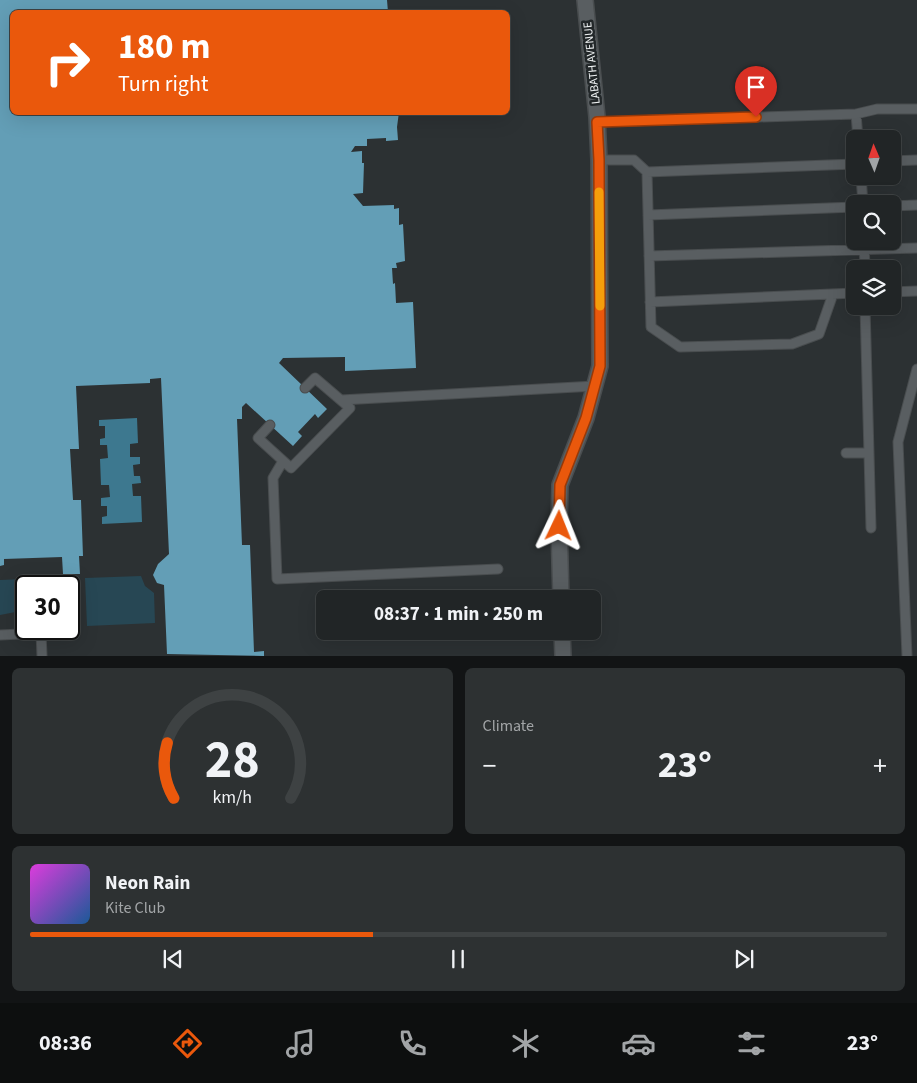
<!DOCTYPE html>
<meta charset="utf-8">
<style>
:root{--surface:#212526;--page:#2d3132;--text:#f1f3f6;--muted:#a2a5a7;--line:#3e4243;--accent:#ea580c}
body{margin:0;font-family:"Source Sans 3",sans-serif;background:var(--page);color:var(--text);height:100vh;display:flex;flex-direction:column;font-size:19px;white-space:nowrap}
*{box-sizing:border-box;margin:0}
p{font-size:16px;color:var(--muted)}
.icon{flex:none;width:28px;height:28px;fill:none;stroke:currentColor;stroke-width:2;stroke-linecap:round;stroke-linejoin:round}
.map{position:relative;height:656px;overflow:hidden}
.panel{display:flex;flex-direction:column;gap:12px;padding:12px;background:#121415;flex:1}
.panel>*{flex:none}
.banner{position:absolute;left:10px;top:10px;width:500px;height:105px;border-radius:8px;box-shadow:0 5px 20px #0002,0 0 0 1px var(--line);background:#ea580c;color:#fff;overflow:hidden}
.needle{width:32px;rotate:358deg}
.buttons{position:absolute;left:846px;top:130px;display:grid;gap:10px}
.buttons a{display:grid;place-items:center;width:55px;height:55px;border-radius:8px;background:var(--surface);box-shadow:0 5px 20px #0002,0 0 0 1px var(--line);font-size:25px}
.speed{position:absolute;left:15px;top:575px;display:flex;gap:10px;font-size:25px;font-weight:700;text-align:center}
.speed>*{display:grid;place-content:center;width:65px;height:65px;border-radius:50%;background:var(--surface);box-shadow:0 5px 20px #0002,0 0 0 1px var(--line);line-height:1}
.speed .limit{border:2px solid #111;border-radius:8px;background:#fff;color:#111}
.pin{position:absolute;display:grid;place-items:center;width:42px;height:42px;color:#fff;margin:-51px -21px;border-radius:50% 50% 50% 0;rotate:-45deg;box-shadow:0 0 5px #0007}
.pin .icon{rotate:45deg}
.me{position:absolute;width:55px;margin:-28px;rotate:2deg;stroke-linejoin:round;filter:drop-shadow(0 0 4px #0008)}
.turn{display:flex;align-items:center;gap:18px;height:105px;padding:0 25px;font-size:22px}
.turn .icon{width:65px;height:65px;stroke-width:2.5}
.turn b{display:block;font-size:35px;line-height:42px}
.big{font-size:38px;font-weight:700;line-height:1.1}
.panel .card{flex:1;display:flex;flex-direction:column;justify-content:center;gap:8px;min-width:0;padding:0 18px;border-radius:8px;background:var(--page)}
.panel .dial{align-items:center;gap:0}
.dial svg{height:130px;overflow:visible;fill:none;stroke:var(--line);stroke-width:7;stroke-linecap:round;text-anchor:middle}
.dial text{fill:var(--text);stroke:none}
.song{display:flex;align-items:center;gap:15px}
.cover{width:60px;height:60px;border-radius:8px;background:linear-gradient(135deg,hsl(300 70% 55%),hsl(210 70% 35%))}
.played{height:5px;border-radius:2px;background:linear-gradient(90deg,var(--accent) 40%,var(--line) 40%)}
.keys{display:flex;justify-content:space-around;direction:ltr}
.heat{display:flex;justify-content:space-between;align-items:center;font-size:28px;direction:ltr}
.panel .tiles{flex:1;display:grid;gap:12px;grid-template-columns:1fr 1fr}
.card:last-child{grid-column:span 2}
.trip{position:absolute;left:316px;top:590px;width:285px;height:50px;border-radius:8px;background:var(--surface);box-shadow:0 5px 20px #0002,0 0 0 1px var(--line);font-weight:700;line-height:50px;text-align:center}
.menu{display:flex;height:80px;justify-content:space-around;align-items:center;background:#0d0f0f;color:var(--muted)}
.menu .icon{width:35px;height:35px}
.menu .active{color:var(--accent)}
.menu b{font-size:22px;color:var(--text)}
.map>svg:first-child{display:block}
</style>
<div class="map">
<svg width="917" height="656" viewBox="0 0 917 656">
<rect width="100%" height="100%" fill="#2c3133"/>
<!-- green -->
<path fill="#274754" d="M141,576L145,586L154,593L155,623L87,626L85,578Z
M53,578V586H26V610L0,615V580Z"/>
<!-- water -->
<path fill="#3d788f" d="M137,418L138,443L130,444V457H140V464L133,465L134,476H140L141,483L132,484L133,496H141L142,522L102,524V517L107,516V506H101V498L110,497L109,485H101L100,459L108,458L107,445H100V439L105,438V426H99V420Z"/>
<!-- building -->
<path fill="#639eb6" d="M0,0H387L388,12H12V112H399L397,127L398,140L386,141V138L367,139V146H355L351,152L362,151V163H364L363,193L353,194L363,206L394,205V209L399,208V225L403,224L405,261L396,263L397,268H392L393,284L395,283L396,303L413,302L416,368L345,371V357L283,358L279,363L327,409L318,418L315,414L298,432L302,436L293,446L246,403L242,407V419H237L242,545H250L254,652L264,651V656L167,654L164,585L157,583L153,575L158,564L169,554L161,378L150,379V383L76,386L79,449H70L73,500H81L83,556H79L80,574H63L62,557L4,559V565L0,566Z"/>
<g fill="none" stroke-linecap="round" stroke-linejoin="round">
<defs>
<path id="service" d="M856,114L858,139
M597,122L856,114L877,109H917
M599,160H634L647,172L855,164
M892,161L917,160
M647,172L651,327L680,347L792,344L819,334L833,294
M861,176L863,204
M892,206L917,205
M648,215L855,207
M864,241L865,269
M649,256L917,248
M892,292L917,291
M650,302L855,293
M865,306L871,528
M341,400L595,386
M270,425L258,438L291,468L350,408L315,378L305,388
M846,453H869
M283,461L273,478L277,579L498,569
M0,635L41,633L42,656
M907,656L898,442L917,369"/>
<path id="minor" d="M561,599L559,526L560,485L586,418L600,366L599,160L597,117L585,0
M562,631L563,656"/>
</defs>
<!-- service casing -->
<use href="#service" stroke="#494d4f" stroke-width="11"/>
<!-- minor casing -->
<use href="#minor" stroke="#494d4f" stroke-width="18"/>
<!-- service -->
<use href="#service" stroke="#595e61" stroke-width="9"/>
<!-- minor -->
<use href="#minor" stroke="#595e61" stroke-width="15"/>
</g>
<g fill="none" stroke-linecap="round" stroke-linejoin="round">
<defs>
<path id="route" d="M559,526L560,485L586,418L600,366L599,160L597,122L756,117"/>
</defs>
<!-- route casing -->
<use href="#route" stroke="#983908" stroke-width="12"/>
<!-- route -->
<use href="#route" stroke="#ea580c" stroke-width="9"/>
<!-- slow -->
<path stroke="#f59e0b" stroke-width="9" d="M599,192L600,306"/>
</g>
<g text-anchor="middle" dominant-baseline="central" stroke-width="5" stroke-linejoin="round" paint-order="stroke">
<!-- street labels -->
<g font-size="12" fill="#eff2f3" stroke="#222729">
<text transform="translate(592 63) rotate(-96)">LABATH AVENUE</text>
</g>
</g>
</svg>
<div class="buttons">
<a><svg class="needle" viewBox="-14 -14 28 28"><path d="M0-13l5 13h-10z" fill="#e53935"/><path d="M0 13l5-13h-10z" fill="#a2a5a7"/></svg></a>
<a><svg class="icon" aria-label="search" viewBox="0 0 24 24"><circle cx="10" cy="10" r="6"/><path d="M15 15l6 6"/></svg></a>
<a><svg class="icon" aria-label="layers" viewBox="0 0 24 24"><path d="M12 4l9 5-9 5-9-5zM3 14l9 5 9-5"/></svg></a>
</div>
<div class="speed"><div class="limit">30</div></div>
<div class="pin" style="left:756px;top:117px;background:#d93025"><svg class="icon" aria-label="arrive" viewBox="0 0 24 24"><path d="M6 21V4h12l-3 4 3 4H6"/></svg></div>
<svg class="me" style="left:559px;top:526px" viewBox="-20 -20 40 40"><path d="M0-17L14 15 0 8-14 15z" fill="#ea580c" stroke="#fff" stroke-width="4"/></svg>
<div class="trip">08:37 · 1 min · 250 m</div>
<div class="banner">
<div class="turn"><svg class="icon" aria-label="right" viewBox="0 0 24 24"><path d="M7 20v-9h11M14 6l5 5-5 5"/></svg><div><b>180 m</b>Turn right</div></div>
</div>
</div>
<section class="panel">
<div class="tiles">
<div class="card dial"><svg viewBox="0 0 100 80">
<path d="M14 69A42 42 0 1 1 86 69"/>
<path d="M14 69A42 42 0 0 1 10 35" stroke="#ea580c"/>
<text x="50" y="56" font-size="32" font-weight="700">28</text>
<text x="50" y="72" font-size="11">km/h</text>
</svg></div>
<div class="card"><p>Climate</p>
<div class="heat"><a>−</a><b class="big">23°</b><a>+</a></div>
</div>
<div class="card">
<div class="song"><i class="cover"></i><div><b>Neon Rain</b><p>Kite Club</p></div></div>
<div class="played"></div>
<div class="keys"><svg class="icon" aria-label="previous" viewBox="0 0 24 24"><path d="M18 5L8 12l10 7zM5 5v14"/></svg><svg class="icon" aria-label="pause" viewBox="0 0 24 24"><path d="M8 5v14M16 5v14"/></svg><svg class="icon" aria-label="next" viewBox="0 0 24 24"><path d="M6 5l10 7-10 7zM19 5v14"/></svg></div>
</div>
</div>
</section>
<nav class="menu">
<b>08:36</b>
<svg class="icon active" aria-label="directions" viewBox="0 0 24 24"><path d="M12 3l9 9-9 9-9-9zM9 14v-3h6M13 9l2 2-2 2"/></svg>
<svg class="icon" aria-label="music" viewBox="0 0 24 24"><path d="M9 18V5l10-2v13"/><circle cx="6" cy="18" r="3"/><circle cx="16" cy="16" r="3"/></svg>
<svg class="icon" aria-label="phone" viewBox="0 0 24 24"><path d="M5 4h4l2 5-3 2q2 4 5 5l2-3 5 2v4C11 20 4 13 5 4z"/></svg>
<svg class="icon" aria-label="climate" viewBox="0 0 24 24"><path d="M12 3v18M4 7l16 10M4 17L20 7"/></svg>
<svg class="icon" aria-label="car" viewBox="0 0 24 24"><path d="M5 17H2v-5l4-1 3-4h7l3 4 3 1v5h-3M9 17h6M6 11h13"/><circle cx="7" cy="17" r="2"/><circle cx="17" cy="17" r="2"/></svg>
<svg class="icon" aria-label="filters" viewBox="0 0 24 24"><path d="M4 7h16M4 17h16"/><circle cx="9" cy="7" r="2"/><circle cx="15" cy="17" r="2"/></svg>
<b>23°</b>
</nav>
